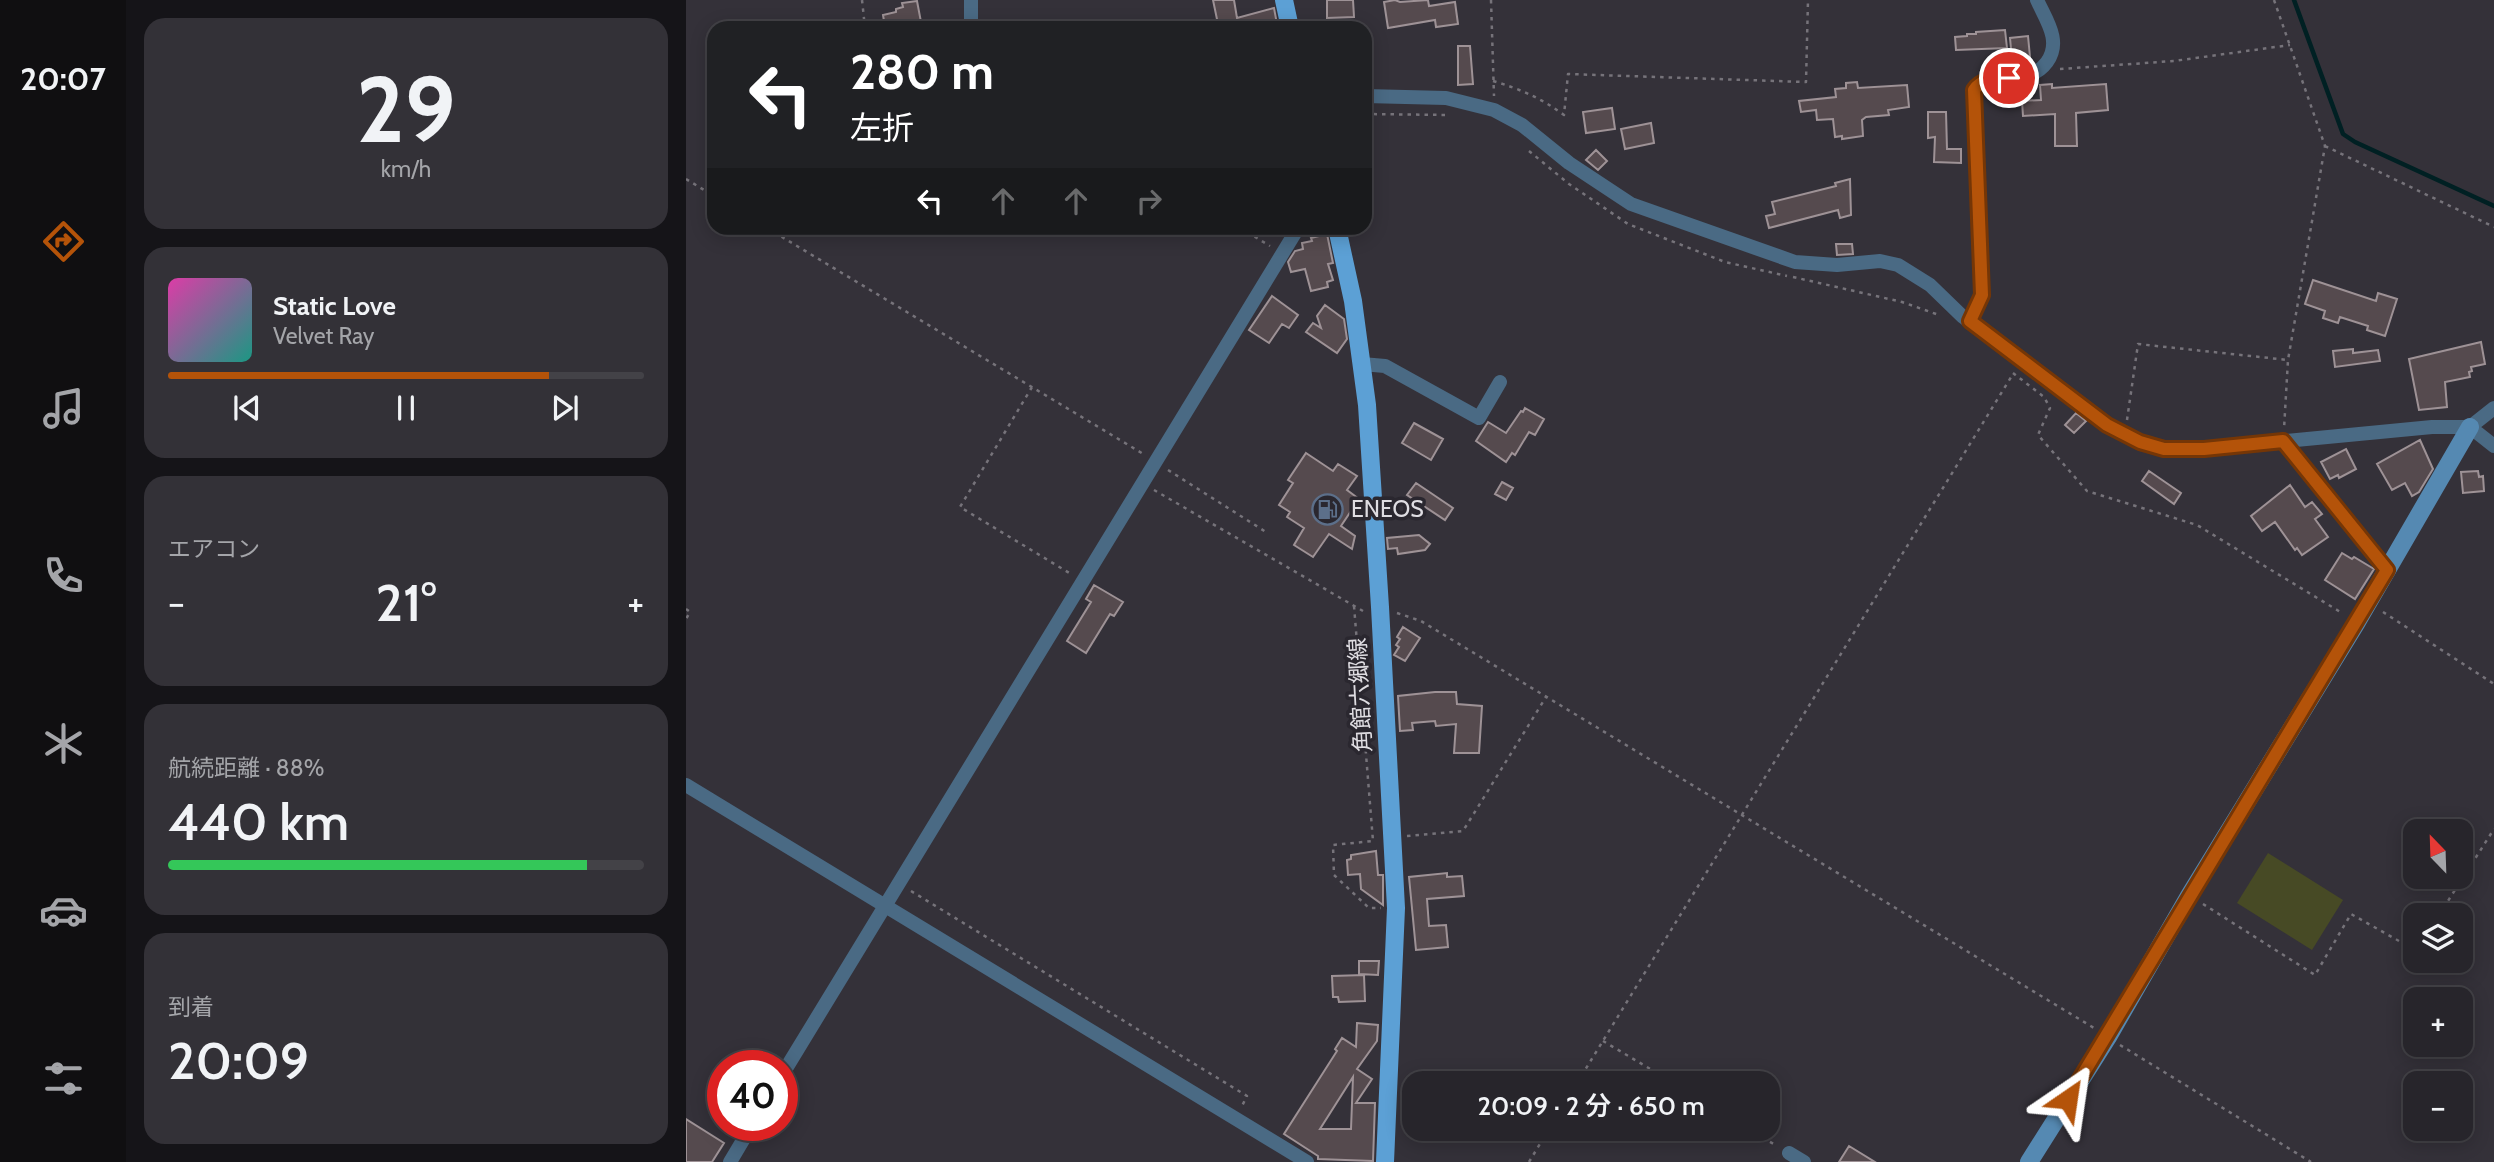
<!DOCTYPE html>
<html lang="ja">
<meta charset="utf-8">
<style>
:root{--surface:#27252b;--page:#333137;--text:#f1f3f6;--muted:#a4a5a9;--line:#434247;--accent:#b45309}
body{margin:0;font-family:Cabin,"Noto Sans JP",sans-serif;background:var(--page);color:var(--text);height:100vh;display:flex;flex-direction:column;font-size:26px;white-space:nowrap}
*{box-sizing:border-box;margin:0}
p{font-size:23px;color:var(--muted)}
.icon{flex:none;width:38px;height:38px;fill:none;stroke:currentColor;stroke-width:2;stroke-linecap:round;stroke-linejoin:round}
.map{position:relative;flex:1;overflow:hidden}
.panel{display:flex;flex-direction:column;gap:18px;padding:18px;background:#151418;width:560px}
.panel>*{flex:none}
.top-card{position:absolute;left:21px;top:21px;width:665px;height:214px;border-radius:21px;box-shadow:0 4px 18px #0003,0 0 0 2px var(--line);background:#202124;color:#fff;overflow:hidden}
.needle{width:46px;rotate:337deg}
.controls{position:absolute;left:1717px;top:819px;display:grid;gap:14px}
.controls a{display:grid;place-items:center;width:70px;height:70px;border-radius:14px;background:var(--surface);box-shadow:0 4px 18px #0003,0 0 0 2px var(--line);font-size:35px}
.speed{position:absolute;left:21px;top:1050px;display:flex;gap:14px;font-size:35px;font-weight:700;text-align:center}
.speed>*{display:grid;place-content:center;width:91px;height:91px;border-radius:50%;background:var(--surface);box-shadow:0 4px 18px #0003,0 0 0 2px var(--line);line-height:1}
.speed .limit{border:10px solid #d22;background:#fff;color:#111}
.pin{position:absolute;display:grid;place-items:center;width:60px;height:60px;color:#fff;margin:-30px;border:4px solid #fff;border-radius:50%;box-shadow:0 2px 7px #0007}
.me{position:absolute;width:77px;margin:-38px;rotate:32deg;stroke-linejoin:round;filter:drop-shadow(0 0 5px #0008)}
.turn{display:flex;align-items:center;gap:24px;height:147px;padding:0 28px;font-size:32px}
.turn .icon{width:91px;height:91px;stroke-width:2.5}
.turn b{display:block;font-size:49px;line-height:60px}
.lanes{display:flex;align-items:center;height:66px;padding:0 28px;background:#0003;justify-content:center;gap:35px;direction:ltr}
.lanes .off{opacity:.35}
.big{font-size:52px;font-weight:600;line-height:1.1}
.panel .card{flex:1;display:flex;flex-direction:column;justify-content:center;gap:10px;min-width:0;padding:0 24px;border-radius:21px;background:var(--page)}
.panel .dial{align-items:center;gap:0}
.dial b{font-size:91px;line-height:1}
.song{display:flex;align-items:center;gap:21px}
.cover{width:84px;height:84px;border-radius:10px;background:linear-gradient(135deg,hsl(320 70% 55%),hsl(170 70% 35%))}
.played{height:7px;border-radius:4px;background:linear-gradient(90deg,var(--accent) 80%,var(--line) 80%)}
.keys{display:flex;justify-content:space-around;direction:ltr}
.heat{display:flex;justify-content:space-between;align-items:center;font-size:38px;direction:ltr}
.charge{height:10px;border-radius:5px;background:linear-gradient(90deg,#34c759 88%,var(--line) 0)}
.trip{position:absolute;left:716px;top:1071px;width:378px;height:70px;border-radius:21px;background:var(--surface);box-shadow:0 4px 18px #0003,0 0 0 2px var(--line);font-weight:600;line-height:70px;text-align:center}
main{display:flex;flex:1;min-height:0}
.dock{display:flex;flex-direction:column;width:126px;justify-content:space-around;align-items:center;background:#100f11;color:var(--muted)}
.dock .icon{width:49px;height:49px}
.dock .active{color:var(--accent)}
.dock b{font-size:32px;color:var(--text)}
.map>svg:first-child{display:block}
</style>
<main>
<nav class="dock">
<b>20:07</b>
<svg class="icon active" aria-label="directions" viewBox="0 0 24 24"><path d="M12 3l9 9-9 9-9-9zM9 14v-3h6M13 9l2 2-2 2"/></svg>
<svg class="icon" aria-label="music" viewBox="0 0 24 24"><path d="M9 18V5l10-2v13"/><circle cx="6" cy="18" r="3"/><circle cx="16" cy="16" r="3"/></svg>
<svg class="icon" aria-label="phone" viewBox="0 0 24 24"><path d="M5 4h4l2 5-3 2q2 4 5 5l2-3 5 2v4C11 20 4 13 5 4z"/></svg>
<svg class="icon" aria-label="climate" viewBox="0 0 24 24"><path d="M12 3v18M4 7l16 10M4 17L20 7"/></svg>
<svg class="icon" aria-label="car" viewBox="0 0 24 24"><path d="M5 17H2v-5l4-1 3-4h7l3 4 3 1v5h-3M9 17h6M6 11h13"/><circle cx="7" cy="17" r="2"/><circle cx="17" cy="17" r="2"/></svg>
<svg class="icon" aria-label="filters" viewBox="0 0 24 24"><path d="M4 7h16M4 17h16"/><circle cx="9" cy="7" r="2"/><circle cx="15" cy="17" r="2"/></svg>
</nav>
<section class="panel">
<div class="card dial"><b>29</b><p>km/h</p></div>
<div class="card">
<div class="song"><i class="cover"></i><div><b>Static Love</b><p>Velvet Ray</p></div></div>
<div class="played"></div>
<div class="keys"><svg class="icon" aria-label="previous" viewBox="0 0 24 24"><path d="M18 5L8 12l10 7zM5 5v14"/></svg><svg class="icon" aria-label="pause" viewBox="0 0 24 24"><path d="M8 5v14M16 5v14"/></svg><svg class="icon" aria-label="next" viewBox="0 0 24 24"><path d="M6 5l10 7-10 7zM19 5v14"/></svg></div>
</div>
<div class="card"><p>エアコン</p>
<div class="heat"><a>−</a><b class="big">21°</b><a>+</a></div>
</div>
<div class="card"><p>航続距離 · 88%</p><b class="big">440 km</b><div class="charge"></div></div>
<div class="card"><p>到着</p><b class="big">20:09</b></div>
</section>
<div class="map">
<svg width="1808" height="1162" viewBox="0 0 1808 1162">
<rect width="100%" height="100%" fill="#343139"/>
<!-- green -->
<path fill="#474a25" d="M1582,853L1657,900L1626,950L1551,903Z"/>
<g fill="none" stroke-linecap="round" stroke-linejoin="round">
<!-- stream -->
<path stroke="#002023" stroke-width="4.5" d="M1608,0L1657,134L1669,142L1808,206"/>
</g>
<!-- building -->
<path fill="#554a4e" stroke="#9e9296" stroke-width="2" fill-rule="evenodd" d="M527,0H548L551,18L588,8L591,24L576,28H530L529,25L532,24Z
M641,0H667L668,17L641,18Z
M709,0L714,2L742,0L743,6L769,2L772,24L750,27L749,20L702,28L698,2Z
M231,1L235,22L230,23L231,28H215L214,24L199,27L197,15L210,12V9L217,7L216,3Z
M1319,30L1321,48L1270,50L1269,37L1281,36V34H1290V32Z
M1342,36L1344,57L1326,59L1324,38Z
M772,46H784L787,84L772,85Z
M1171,82L1172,88L1221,85L1223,107L1202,110L1203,115L1180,117L1176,120L1177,136L1156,139V136L1149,137L1147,119L1131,120L1130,110L1115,112L1113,101L1150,97L1149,89L1160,88V83Z
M1366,84V88L1420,84L1422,110L1390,113L1391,146H1369V114L1337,116L1336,101L1355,100L1354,85Z
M926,108L929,129L900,133L897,112Z
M1242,112H1260L1261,149H1275V163L1248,162L1249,137L1242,138Z
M965,123L968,143L939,149L935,129Z
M910,150L921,161L912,170L900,160Z
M1164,179L1165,215L1154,218L1152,210L1083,228L1080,216L1089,214L1086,202L1150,186L1149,183Z
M641,234L647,263L642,264L647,280L641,282L642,287L625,291L619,269L605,272L602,262L609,251L617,249L616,243L626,241L625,238Z
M1150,244H1166L1167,254L1151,255Z
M1627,280L1690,301L1692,293L1711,299L1699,336L1681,330L1682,326L1654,317L1652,323L1637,318L1639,311L1619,304Z
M586,296L612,315L603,328L596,324L583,343L563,330Z
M639,305L658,319L661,339L651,353L620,332L627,323L635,328L631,316Z
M1795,342L1799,364L1785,367L1786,371L1783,372L1784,377L1759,382L1761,407L1733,410L1723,359Z
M1667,349V353L1692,350L1694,361L1649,367L1647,351Z
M839,408L858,419L849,435L843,432L829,455L826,453L820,462L790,441L802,422L820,433L835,411L837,412Z
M1390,413L1400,421L1388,433L1379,425Z
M728,423L757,439L745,460L716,443Z
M1734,440L1747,469L1733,492L1726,496L1719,483L1706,490L1691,464Z
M1660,449L1670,469L1653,478L1652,475L1644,479L1635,462Z
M620,453L647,471L652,464L671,476L661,490L673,499L655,526L669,536L666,549L643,534L627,557L608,545L618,528L601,517L604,512L593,505L607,483L602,480Z
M1463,471L1495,493L1488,504L1456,481Z
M1792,471L1793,477L1797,476L1798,491L1777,493L1775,472Z
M816,482L827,488L820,500L809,494Z
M730,483L767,508L759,520L721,495Z
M1604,485L1619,507L1626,502L1636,514L1629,519L1642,537L1616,555L1611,548L1609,550L1589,522L1576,531L1565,516Z
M733,535L744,544L739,550L712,554L711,548L702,549L701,538Z
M1656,553L1666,559L1668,557L1688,569L1669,599L1639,580Z
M408,585L437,602L428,616L424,614L400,653L381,641L405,602L400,599Z
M717,627L734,638L719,661L708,655L713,647L710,645L714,639L711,637Z
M749,692H770L771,704L796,706L793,753H768L770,724L750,726L749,721L726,723L727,730L714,731L712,696Z
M690,851L692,875H697V905L675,889L674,874L662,875L661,860L665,859V855Z
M761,873V877L776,876L778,896L741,899L743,926L760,925L762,947L730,950L723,877Z
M673,961H693L692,975L673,974Z
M678,975L679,1001L653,1002L652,997H647L646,976Z
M671,1023L692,1025L691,1041L671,1069L686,1079L670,1103H689L687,1161L632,1159V1156L598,1134L651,1051L649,1049L656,1038L670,1047ZM667,1077L665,1129H634Z
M0,1119L38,1143L26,1162H0Z
M1163,1146L1189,1162H1153Z"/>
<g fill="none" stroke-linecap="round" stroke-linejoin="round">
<!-- path -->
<path stroke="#76737a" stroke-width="2.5" stroke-dasharray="3.5 5" stroke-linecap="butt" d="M176,0L179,28
M805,0L808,96
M1588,0L1639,146L1602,360L1598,429
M1374,69L1488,61L1604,45
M807,81C834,89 855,98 878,115L882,74L1120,82L1122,0
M679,114L763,115
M1639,146L1808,227
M843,151L883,184L942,224L1039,262L1101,276
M0,179L28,196
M81,228L459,455
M554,228L584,246
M1107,277L1216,302L1253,315
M1327,373L1358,397L1364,408L1352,435L1401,491L1511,525L1656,613
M346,387L274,507L385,574
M1441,420L1452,344L1602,360
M482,470L580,532
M468,490L677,611
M668,606L687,841L647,845L648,875L683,908H695
M0,609L4,612L0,619
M1697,612L1808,684
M711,613L735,621L1408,1028
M721,836L777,831L860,697
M225,891L561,1096L556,1106
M1517,904L1629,975L1665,914L1729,950
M1753,915L1808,829
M917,1041L988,1083
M1434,1045L1625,1162
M891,1083L1327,374
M1062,1129L1091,1146
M843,1162L863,1129"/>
<!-- lane -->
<path stroke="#4a6a84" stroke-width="7" d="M1598,442L1700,569"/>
<!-- street -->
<path stroke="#4a6a84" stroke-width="14" d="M285,28V0
M679,96L760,98L808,110L836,125L883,163L945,204L1109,262L1151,265L1194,261L1212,265L1244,285L1276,316L1377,390L1421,426L1454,441L1478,449H1518L1746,427H1784L1808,446
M1284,321L1295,295L1288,90C1304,65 1340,91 1361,62C1376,41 1360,20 1351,0
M676,364L699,366L793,418L814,382
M1784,427L1808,408
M0,785L621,1162
M96,1075L612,228
M1103,1153L1118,1162
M44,1162L66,1125"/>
<!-- secondary -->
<path stroke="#5589b2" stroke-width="18" d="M1343,1162L1422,1037L1503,896L1671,622L1784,427"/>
<!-- primary -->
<path stroke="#5ca0d5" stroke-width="18" d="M598,0L604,28
M651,228L667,301L681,405L694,607L710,908L699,1162"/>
</g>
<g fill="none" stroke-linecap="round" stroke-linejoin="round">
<defs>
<path id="route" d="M1323,78C1310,79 1296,78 1288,90L1296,295L1284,321L1421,425L1454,442L1478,449H1518L1597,441L1701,570L1382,1099"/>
</defs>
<!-- route casing -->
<use href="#route" stroke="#753606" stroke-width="18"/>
<!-- route -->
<use href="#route" stroke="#b45309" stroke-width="12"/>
</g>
<!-- icons -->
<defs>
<symbol id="fuel-ring" viewBox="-11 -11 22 22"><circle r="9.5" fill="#2a272f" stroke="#5c6f8a" stroke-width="1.5"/><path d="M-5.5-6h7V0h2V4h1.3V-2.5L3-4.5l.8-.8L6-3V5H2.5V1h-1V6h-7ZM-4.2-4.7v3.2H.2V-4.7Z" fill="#5c6f8a"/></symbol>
</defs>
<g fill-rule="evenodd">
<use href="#fuel-ring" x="624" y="492" width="35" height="35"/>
</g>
<g text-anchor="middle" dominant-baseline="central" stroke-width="7" stroke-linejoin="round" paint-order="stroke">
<!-- poi labels -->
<g font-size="23" fill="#dfdde2" stroke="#2a272f" text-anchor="start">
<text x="665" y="509">ENEOS</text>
</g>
<!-- street labels -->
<g font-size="23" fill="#dfdde2" stroke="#2a272f">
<text transform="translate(674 695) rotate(-93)">角館六郷線</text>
</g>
</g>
</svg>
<div class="controls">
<a><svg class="needle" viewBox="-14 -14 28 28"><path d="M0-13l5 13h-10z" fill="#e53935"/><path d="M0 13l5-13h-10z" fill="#a4a5a9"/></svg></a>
<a><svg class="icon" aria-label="layers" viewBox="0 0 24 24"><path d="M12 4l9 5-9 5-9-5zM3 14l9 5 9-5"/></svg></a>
<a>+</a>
<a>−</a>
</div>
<div class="speed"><div class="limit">40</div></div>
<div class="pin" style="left:1323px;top:78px;background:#d93025"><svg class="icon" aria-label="arrive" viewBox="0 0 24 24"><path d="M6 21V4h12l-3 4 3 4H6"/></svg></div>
<svg class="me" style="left:1382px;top:1099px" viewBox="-20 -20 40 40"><path d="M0-17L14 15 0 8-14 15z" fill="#b45309" stroke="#fff" stroke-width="4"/></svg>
<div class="trip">20:09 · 2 分 · 650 m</div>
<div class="top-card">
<div class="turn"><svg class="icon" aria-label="left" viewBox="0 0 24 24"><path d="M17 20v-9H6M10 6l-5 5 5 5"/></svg><div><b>280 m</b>左折</div></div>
<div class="lanes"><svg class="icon" aria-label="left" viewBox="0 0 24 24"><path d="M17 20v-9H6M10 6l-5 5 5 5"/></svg><svg class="icon off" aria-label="ahead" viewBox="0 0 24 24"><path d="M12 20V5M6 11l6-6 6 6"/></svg><svg class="icon off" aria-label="ahead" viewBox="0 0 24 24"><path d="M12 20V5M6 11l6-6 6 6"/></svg><svg class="icon off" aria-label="right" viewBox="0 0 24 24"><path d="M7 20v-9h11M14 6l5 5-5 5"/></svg></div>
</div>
</div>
</main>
